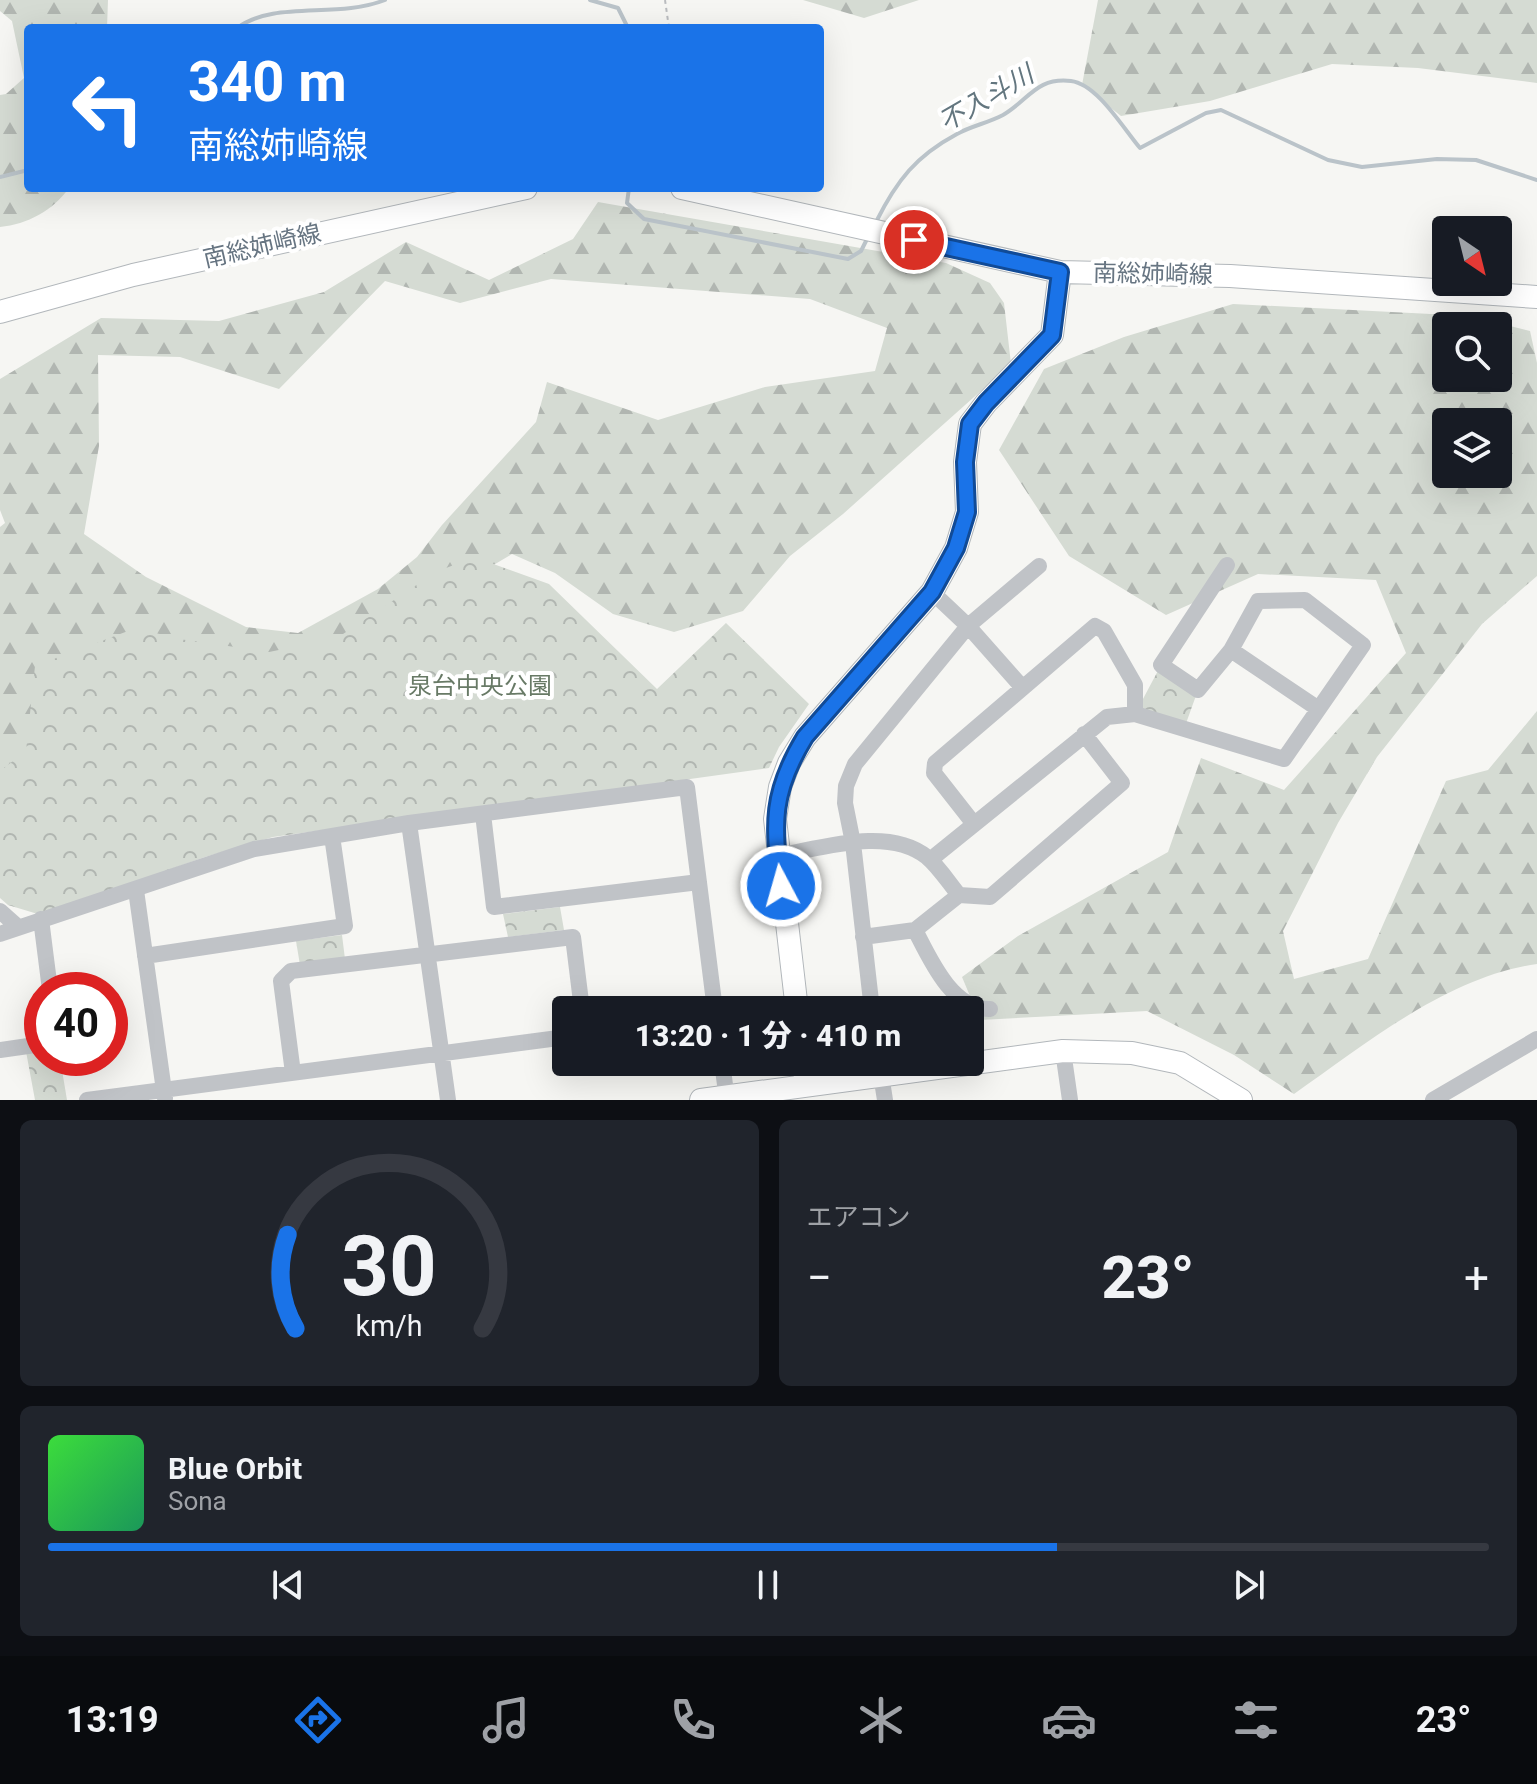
<!DOCTYPE html>
<html lang="ja">
<meta charset="utf-8">
<style>
:root{--surface:#171b24;--page:#20242c;--text:#f1f3f6;--muted:#9ea1a6;--line:#363941;--accent:#1a73e8}
body{margin:0;font-family:Roboto,"Noto Sans JP",sans-serif;background:var(--page);color:var(--text);height:100vh;display:flex;flex-direction:column;font-size:30px;white-space:nowrap}
*{box-sizing:border-box;margin:0}
p{font-size:26px;color:var(--muted)}
.icon{flex:none;width:44px;height:44px;fill:none;stroke:currentColor;stroke-width:2;stroke-linecap:round;stroke-linejoin:round}
.map{position:relative;height:1100px;overflow:hidden}
.side{display:flex;flex-direction:column;gap:20px;padding:20px;background:#0d0f14;flex:1}
.side>*{flex:none}
.banner{position:absolute;left:24px;top:24px;width:800px;height:168px;border-radius:8px;box-shadow:0 8px 32px #0002;background:#1a73e8;color:#fff;overflow:hidden}
.needle{width:52px;rotate:145deg}
.tools{position:absolute;left:1432px;top:216px;display:grid;gap:16px}
.tools a{display:grid;place-items:center;width:80px;height:80px;border-radius:8px;background:var(--surface);box-shadow:0 8px 32px #0002;font-size:40px}
.speed{position:absolute;left:24px;top:972px;display:flex;gap:16px;font-size:40px;font-weight:700;text-align:center}
.speed>*{display:grid;place-content:center;width:104px;height:104px;border-radius:50%;background:var(--surface);box-shadow:0 8px 32px #0002;line-height:1}
.speed .limit{border:12px solid #d22;background:#fff;color:#111}
.pin{position:absolute;display:grid;place-items:center;width:68px;height:68px;color:#fff;margin:-34px;border:4px solid #fff;border-radius:50%;box-shadow:0 2px 8px #0007}
.me{position:absolute;width:88px;margin:-44px;rotate:354deg;stroke-linejoin:round;filter:drop-shadow(0 0 6px #0008)}
.turn{display:flex;align-items:center;gap:28px;height:168px;padding:0 32px;font-size:36px}
.turn .icon{width:104px;height:104px;stroke-width:2.5}
.turn b{display:block;font-size:56px;line-height:68px}
.big{font-size:60px;font-weight:800;line-height:1.1}
.side .card{flex:1;display:flex;flex-direction:column;justify-content:center;gap:12px;min-width:0;padding:0 28px;border-radius:12px;background:var(--page)}
.side .dial{align-items:center;gap:0}
.dial svg{height:208px;overflow:visible;fill:none;stroke:var(--line);stroke-width:7;stroke-linecap:round;text-anchor:middle}
.dial text{fill:var(--text);stroke:none}
.song{display:flex;align-items:center;gap:24px}
.cover{width:96px;height:96px;border-radius:12px;background:linear-gradient(135deg,hsl(120 70% 55%),hsl(150 70% 35%))}
.played{height:8px;border-radius:4px;background:linear-gradient(90deg,var(--accent) 70%,var(--line) 70%)}
.keys{display:flex;justify-content:space-around;direction:ltr}
.heat{display:flex;justify-content:space-between;align-items:center;font-size:44px;direction:ltr}
.side .tiles{flex:1;display:grid;gap:20px;grid-template-columns:1fr 1fr}
.card:last-child{grid-column:span 2}
.trip{position:absolute;left:552px;top:996px;width:432px;height:80px;border-radius:8px;background:var(--surface);box-shadow:0 8px 32px #0002;font-weight:800;line-height:80px;text-align:center}
.dock{display:flex;height:128px;justify-content:space-around;align-items:center;background:#090b0e;color:var(--muted)}
.dock .icon{width:56px;height:56px}
.dock .on{color:var(--accent)}
.dock b{font-size:36px;color:var(--text)}
.map>svg:first-child{display:block}
</style>
<div class="map">
<svg width="1537" height="1100" viewBox="0 0 1537 1100">
<defs>
<pattern id="forest-firs" width="22" height="20" patternUnits="userSpaceOnUse" patternTransform="scale(2)"><rect width="22" height="20" fill="#d5dbd3"/><path d="M5 1l3.5 6h-7zM16 11l3.5 6h-7z" fill="#b1b6b1"/></pattern>
<pattern id="park-crowns" width="20" height="18" patternUnits="userSpaceOnUse" patternTransform="scale(2)"><rect width="20" height="18" fill="#d5dbd3"/><path d="M2 6a3 3 0 1 1 6 0M12 15a3 3 0 1 1 6 0" fill="none" stroke="#b1b6b1"/></pattern>
</defs>
<rect width="100%" height="100%" fill="#f6f6f3"/>
<!-- forest -->
<path fill="url(#forest-firs)" fill-rule="evenodd" d="M0,0H108L107,28H28V188H69C52,211 28,224 0,227V95L6,94L24,78L12,21L0,11Z
M803,0H919L864,18Z
M1098,0H1537V83L1418,68L1332,64L1210,101L1121,116L1082,85Z
M598,202L946,263L990,283L1004,303L1011,364L843,514L790,556L743,611L674,632L613,614L555,573L512,554L443,595L0,809V527L5,523L0,510V379L101,318L219,321L324,292L406,242L489,280L573,239ZM551,279L810,299L887,328L875,371L765,387L658,420L547,382L536,422L442,525L417,557L378,589L298,633L246,627L146,577L84,534L99,446L98,355L180,357L279,389L385,281L460,303Z
M1233,304L1470,316L1530,331L1537,363V576L1482,624L1377,757L1338,823L1283,931L1294,979L1368,959L1446,781L1488,770L1537,711V964C1449,976 1365,1044 1294,1094L1234,1055L1147,1011L980,1020L962,977L1018,936L1168,852L1201,758L1284,790L1406,653L1376,580L1258,574L1166,615L1069,556L999,450L1044,369L1124,337ZM1446,326H1498V378H1446ZM1446,422H1498V474H1446Z"/>
<!-- park -->
<path fill="url(#park-crowns)" d="M474,557L549,584L657,689L726,623L809,704L779,747L769,768L273,837L205,857L41,915L8,905L0,898V771L26,751L35,666L136,628L179,639L269,652L337,638L436,572Z
M1161,665L1198,690L1184,729L1135,714Z
M560,907L564,930L508,937L503,914Z
M342,935L345,959L300,965L296,941Z
M42,1044V1058H60L67,1100H35L25,1046Z"/>
<g fill="none" stroke-linecap="round" stroke-linejoin="round">
<!-- stream -->
<path stroke="#bac3c9" stroke-width="4" d="M590,0L618,8L628,28
M237,28C274,0 337,19 385,0
M0,177L28,170
M629,188L627,203L644,219L848,259L861,251L868,237
M876,222C897,180 916,156 957,134C971,126 988,123 1003,115C1029,100 1036,77 1071,81C1097,84 1123,128 1140,148L1206,113L1221,110L1328,160L1362,167L1437,159L1476,160L1537,180"/>
<defs>
<path id="secondary" d="M682,188L1060,272L1230,276L1537,297
M0,312L133,275L526,188
M797,1010L775,819L780,787L789,763L805,737L932,592L956,548L967,512L965,462L970,424L986,403L1052,335L1060,272
M803,1062L806,1085
M701,1100L1063,1051L1132,1053L1180,1063L1241,1100"/>
</defs>
<!-- secondary casing -->
<use href="#secondary" stroke="#b2b7bb" stroke-width="24"/>
<!-- path -->
<path stroke="#babcbf" stroke-width="2" stroke-dasharray="4 4" stroke-linecap="butt" d="M665,0L669,28"/>
<!-- street -->
<path stroke="#c0c3c7" stroke-width="16" d="M932,592L968,626L1022,687
M1231,650L1317,708
M483,814L494,907L699,882
M409,823L448,1100
M974,824L934,773L935,763L1095,626L1104,631L1135,685V714
M777,856C823,848 888,826 927,857C939,867 949,883 959,895
M930,860L1107,717L1135,714L1284,759L1363,645L1305,600L1258,601L1231,650L1198,690L1161,665L1227,565
M136,890L165,1098
M0,911L18,927
M41,919L50,990
M915,930C930,959 952,1010 990,1009
M0,934L254,849L409,823L687,787L715,1010
M863,937L915,930L959,895L990,897L1122,783L1084,734
M145,956L345,926L332,836
M872,1010L853,843L845,803L846,786L855,764L968,626L1039,566
M0,1050L42,1044
M1063,1051L1070,1100
M722,1062L727,1100
M879,1062L885,1100
M293,1073L281,981L291,971L573,937L582,1010
M87,1100L566,1037
M1433,1100L1537,1039"/>
<!-- secondary -->
<use href="#secondary" stroke="#fff" stroke-width="22"/>
</g>
<g fill="none" stroke-linecap="round" stroke-linejoin="round">
<defs>
<path id="route" d="M781,886C773,823 771,793 805,737L932,592L956,548L967,512L965,462L970,424L986,403L1052,335L1060,272L914,240"/>
</defs>
<!-- route casing -->
<use href="#route" stroke="#114b97" stroke-width="20"/>
<!-- route -->
<use href="#route" stroke="#1a73e8" stroke-width="14"/>
</g>
<g text-anchor="middle" dominant-baseline="central" stroke-width="8" stroke-linejoin="round" paint-order="stroke">
<!-- street labels -->
<g font-size="24" fill="#677582" stroke="#fff">
<text transform="translate(262 246) rotate(-13)">南総姉崎線</text>
<text transform="translate(1153 274) rotate(1)">南総姉崎線</text>
</g>
<!-- park labels -->
<g font-size="24" fill="#687a66" stroke="#fff">
<text x="480" y="686">泉台中央公園</text>
</g>
<!-- water labels -->
<g font-size="26" font-style="italic" fill="#63767f" stroke="#fff">
<text transform="translate(986 98) rotate(-30)">不入斗川</text>
</g>
</g>
</svg>
<div class="tools">
<a><svg class="needle" viewBox="-14 -14 28 28"><path d="M0-13l5 13h-10z" fill="#e53935"/><path d="M0 13l5-13h-10z" fill="#9ea1a6"/></svg></a>
<a><svg class="icon" aria-label="search" viewBox="0 0 24 24"><circle cx="10" cy="10" r="6"/><path d="M15 15l6 6"/></svg></a>
<a><svg class="icon" aria-label="layers" viewBox="0 0 24 24"><path d="M12 4l9 5-9 5-9-5zM3 14l9 5 9-5"/></svg></a>
</div>
<div class="speed"><div class="limit">40</div></div>
<div class="pin" style="left:914px;top:240px;background:#d93025"><svg class="icon" aria-label="arrive" viewBox="0 0 24 24"><path d="M6 21V4h12l-3 4 3 4H6"/></svg></div>
<svg class="me" style="left:781px;top:886px" viewBox="-20 -20 40 40"><circle r="17" fill="#1a73e8" stroke="#fff" stroke-width="3"/><path d="M0-11L8 9 0 5-8 9z" fill="#fff"/></svg>
<div class="trip">13:20 · 1 分 · 410 m</div>
<div class="banner">
<div class="turn"><svg class="icon" aria-label="left" viewBox="0 0 24 24"><path d="M17 20v-9H6M10 6l-5 5 5 5"/></svg><div><b>340 m</b>南総姉崎線</div></div>
</div>
</div>
<section class="side">
<div class="tiles">
<div class="card dial"><svg viewBox="0 0 100 80">
<path d="M14 69A42 42 0 1 1 86 69"/>
<path d="M14 69A42 42 0 0 1 11 33" stroke="#1a73e8"/>
<text x="50" y="56" font-size="32" font-weight="700">30</text>
<text x="50" y="72" font-size="11">km/h</text>
</svg></div>
<div class="card"><p>エアコン</p>
<div class="heat"><a>−</a><b class="big">23°</b><a>+</a></div>
</div>
<div class="card">
<div class="song"><i class="cover"></i><div><b>Blue Orbit</b><p>Sona</p></div></div>
<div class="played"></div>
<div class="keys"><svg class="icon" aria-label="previous" viewBox="0 0 24 24"><path d="M18 5L8 12l10 7zM5 5v14"/></svg><svg class="icon" aria-label="pause" viewBox="0 0 24 24"><path d="M8 5v14M16 5v14"/></svg><svg class="icon" aria-label="next" viewBox="0 0 24 24"><path d="M6 5l10 7-10 7zM19 5v14"/></svg></div>
</div>
</div>
</section>
<nav class="dock">
<b>13:19</b>
<svg class="icon on" aria-label="directions" viewBox="0 0 24 24"><path d="M12 3l9 9-9 9-9-9zM9 14v-3h6M13 9l2 2-2 2"/></svg>
<svg class="icon" aria-label="music" viewBox="0 0 24 24"><path d="M9 18V5l10-2v13"/><circle cx="6" cy="18" r="3"/><circle cx="16" cy="16" r="3"/></svg>
<svg class="icon" aria-label="phone" viewBox="0 0 24 24"><path d="M5 4h4l2 5-3 2q2 4 5 5l2-3 5 2v4C11 20 4 13 5 4z"/></svg>
<svg class="icon" aria-label="climate" viewBox="0 0 24 24"><path d="M12 3v18M4 7l16 10M4 17L20 7"/></svg>
<svg class="icon" aria-label="car" viewBox="0 0 24 24"><path d="M5 17H2v-5l4-1 3-4h7l3 4 3 1v5h-3M9 17h6M6 11h13"/><circle cx="7" cy="17" r="2"/><circle cx="17" cy="17" r="2"/></svg>
<svg class="icon" aria-label="filters" viewBox="0 0 24 24"><path d="M4 7h16M4 17h16"/><circle cx="9" cy="7" r="2"/><circle cx="15" cy="17" r="2"/></svg>
<b>23°</b>
</nav>
